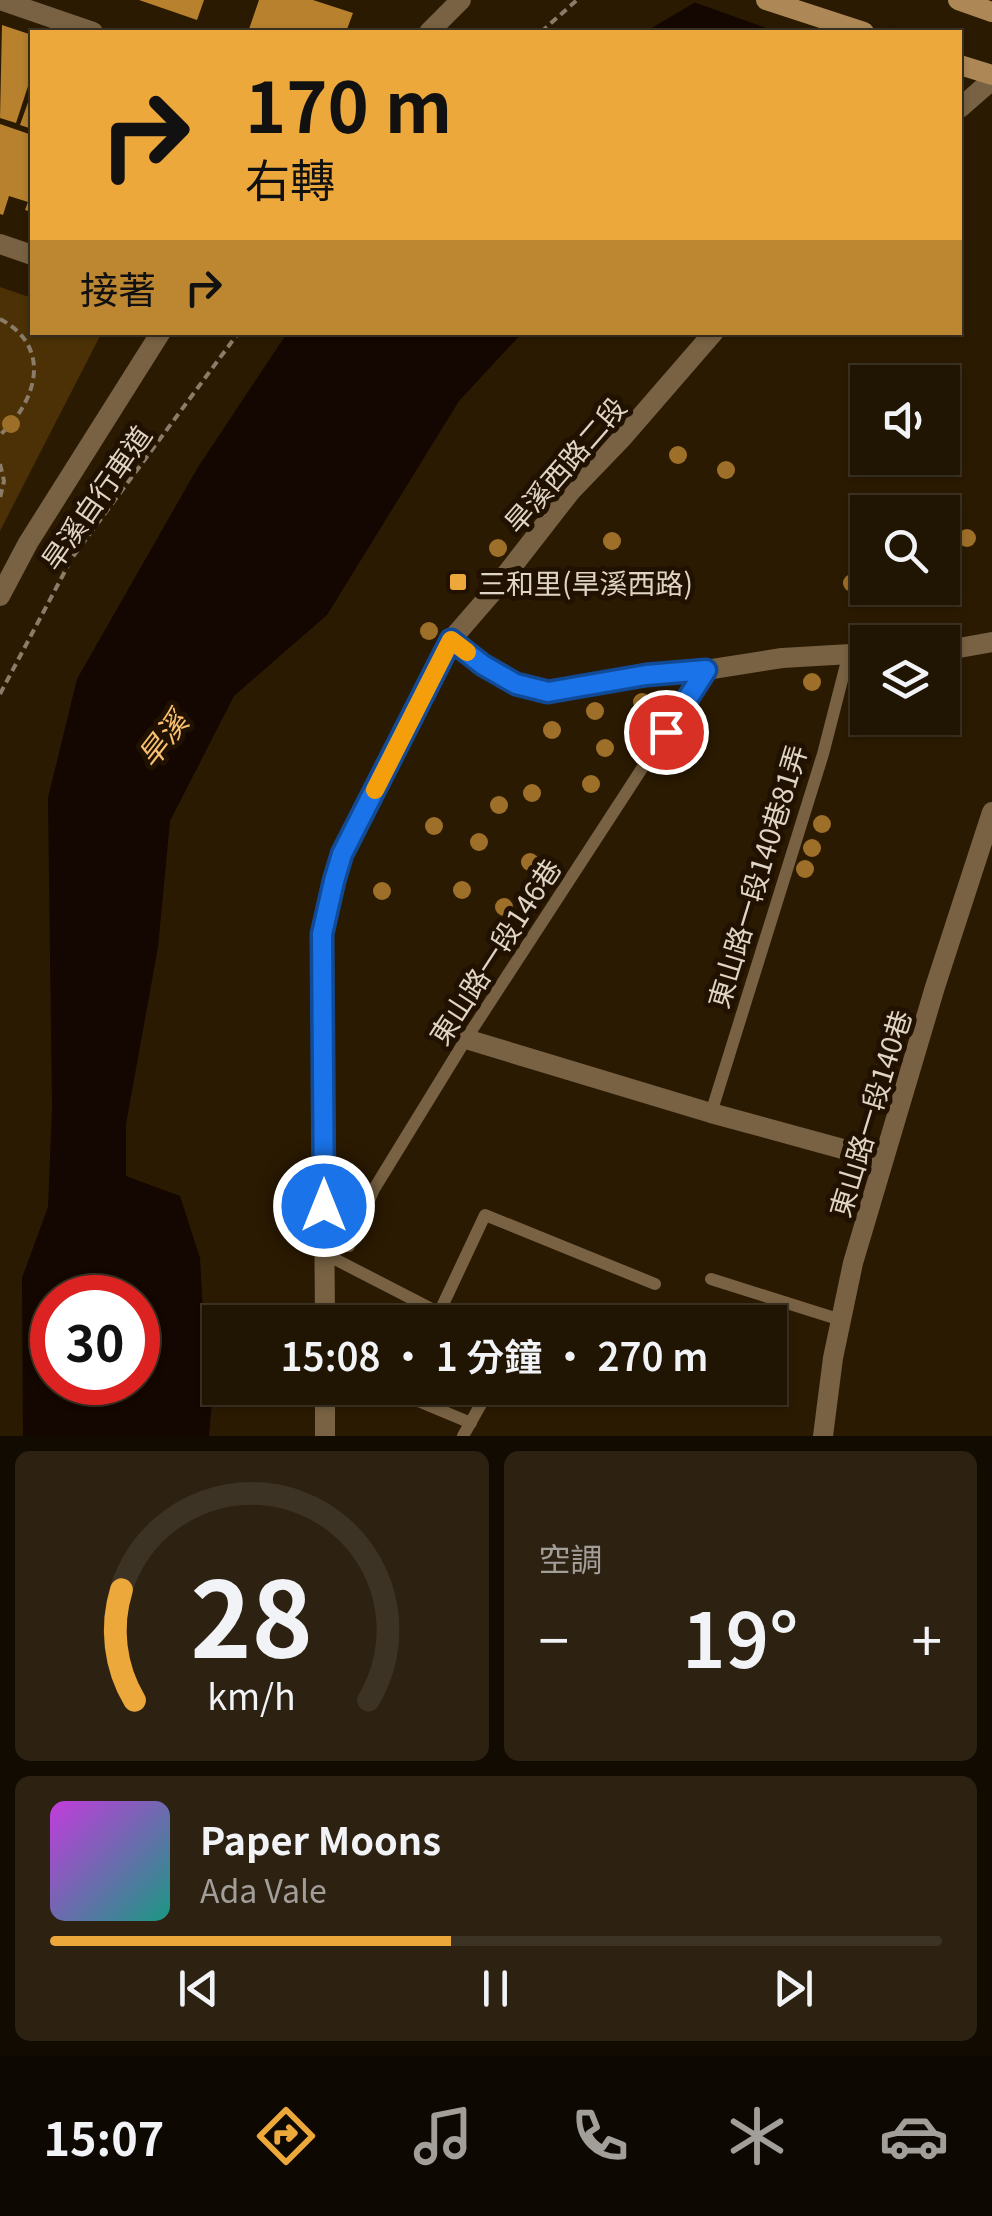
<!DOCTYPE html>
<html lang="zh-TW">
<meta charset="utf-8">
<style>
:root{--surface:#201402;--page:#2d2111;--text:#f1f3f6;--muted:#a29e99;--line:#3d3324;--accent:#eda83c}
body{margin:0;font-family:Georgia,"Noto Sans TC",serif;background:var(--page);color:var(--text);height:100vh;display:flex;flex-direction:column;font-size:38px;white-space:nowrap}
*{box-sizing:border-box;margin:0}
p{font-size:32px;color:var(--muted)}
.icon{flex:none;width:55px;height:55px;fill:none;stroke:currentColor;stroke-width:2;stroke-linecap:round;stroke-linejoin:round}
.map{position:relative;height:1436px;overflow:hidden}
.panel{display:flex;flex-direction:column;gap:15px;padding:15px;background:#120b01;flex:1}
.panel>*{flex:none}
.guide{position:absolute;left:30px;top:30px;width:932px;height:305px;border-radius:0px;box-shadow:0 2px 8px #0004,0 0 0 2px var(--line);background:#eda83c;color:#111;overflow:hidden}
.buttons{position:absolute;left:850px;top:365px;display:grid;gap:20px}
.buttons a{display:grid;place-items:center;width:110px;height:110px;border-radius:0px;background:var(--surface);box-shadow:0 2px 8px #0004,0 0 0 2px var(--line);font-size:50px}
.speed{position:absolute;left:30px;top:1275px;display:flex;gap:20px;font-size:50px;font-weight:700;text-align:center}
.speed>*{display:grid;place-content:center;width:130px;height:130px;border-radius:50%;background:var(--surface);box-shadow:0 2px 8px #0004,0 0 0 2px var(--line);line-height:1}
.speed .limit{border:15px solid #d22;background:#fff;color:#111}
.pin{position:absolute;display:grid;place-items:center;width:85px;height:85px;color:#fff;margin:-42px;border:5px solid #fff;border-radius:50%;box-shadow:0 2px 10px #0007}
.me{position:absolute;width:110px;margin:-55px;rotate:0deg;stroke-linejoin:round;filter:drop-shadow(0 0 8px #0008)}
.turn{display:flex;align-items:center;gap:35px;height:210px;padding:0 50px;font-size:45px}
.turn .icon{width:130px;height:130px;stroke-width:2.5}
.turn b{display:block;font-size:70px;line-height:85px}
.then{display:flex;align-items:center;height:95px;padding:0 50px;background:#0003;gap:20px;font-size:38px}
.big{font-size:75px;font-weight:600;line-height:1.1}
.panel .widget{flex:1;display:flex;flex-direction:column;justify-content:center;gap:15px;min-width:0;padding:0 35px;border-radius:15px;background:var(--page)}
.panel .dial{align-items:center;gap:0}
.dial svg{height:260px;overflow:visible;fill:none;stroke:var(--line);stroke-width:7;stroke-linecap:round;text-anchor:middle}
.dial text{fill:var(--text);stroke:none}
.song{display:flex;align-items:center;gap:30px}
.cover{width:120px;height:120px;border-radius:15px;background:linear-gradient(135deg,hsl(290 70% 55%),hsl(170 70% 35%))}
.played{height:10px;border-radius:5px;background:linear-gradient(90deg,var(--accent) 45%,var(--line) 45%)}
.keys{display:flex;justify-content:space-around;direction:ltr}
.heat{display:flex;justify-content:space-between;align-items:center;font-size:55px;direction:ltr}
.panel .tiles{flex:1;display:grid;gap:15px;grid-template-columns:1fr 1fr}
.widget:last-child{grid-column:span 2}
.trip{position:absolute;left:202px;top:1305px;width:585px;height:100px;border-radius:0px;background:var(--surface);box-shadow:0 2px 8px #0004,0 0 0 2px var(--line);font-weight:600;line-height:100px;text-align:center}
.menu{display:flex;height:160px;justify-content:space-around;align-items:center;background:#0d0801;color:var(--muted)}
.menu .icon{width:70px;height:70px}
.menu .current{color:var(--accent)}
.menu b{font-size:45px;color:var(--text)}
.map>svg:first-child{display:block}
</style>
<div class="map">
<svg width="992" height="1436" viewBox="0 0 992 1436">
<rect width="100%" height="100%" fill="#2b1a02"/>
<!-- green -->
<path fill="#4b3105" d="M0,287L32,298V332L101,334L0,531Z"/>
<!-- water -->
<path fill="#140600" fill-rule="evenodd" d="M699,0L877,32H645Z
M287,333H522L459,401L327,615L234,696L170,821L158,947L126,1124V1176L180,1196L200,1258L204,1332L212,1401L209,1436H23L22,1278L48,1207L52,1108L48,798L77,679L198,467ZM52,1298H138V1382H52Z"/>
<!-- pier -->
<path fill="#2b1a02" d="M688,0H921L885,32H777Z"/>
<!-- building -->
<path fill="#b7812e" d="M139,0H204L197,20Z
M259,0H313L353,13L346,32H248Z
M2,25L32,35V74L16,123L0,118Z
M32,91V129L20,125Z
M0,124L32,135V212L25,210L28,202L9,196L3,215L0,214Z"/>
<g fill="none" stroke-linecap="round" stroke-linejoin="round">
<!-- path -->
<path stroke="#8a7c69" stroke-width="4" stroke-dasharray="8 5" stroke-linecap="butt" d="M541,32L577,0
M0,319C53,347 37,401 0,435
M0,464L4,481L0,498
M0,694L72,558L239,332"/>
<!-- lane -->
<path stroke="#786243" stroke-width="12" d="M711,1113L823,754L849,653
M325,1245L349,1246L374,1189L466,1039L706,670
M325,1254L457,1322
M711,1279L841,1320
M439,1313L485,1215L655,1284
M387,1388L471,1423
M463,1436L490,1388"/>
<!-- street -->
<path stroke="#786243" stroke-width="20" d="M0,0L93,32
M429,32L461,0
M960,108L992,80
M0,244L32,255
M0,596L28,543L161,332
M451,640L483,665L516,684L548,693L646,675L706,670L782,658L868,653
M942,651L992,642
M466,1039L711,1113L883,1160
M325,1322L322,934L334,881L342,854L451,640L490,595L571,491L623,437L714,332
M325,1388V1436
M823,1436L833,1358L853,1263L935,987L992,812"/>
<!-- secondary -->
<path stroke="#ad8856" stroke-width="20" d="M766,0L864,32
M958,0L992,12
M960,65L992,75"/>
</g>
<!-- trees -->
<g fill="#9e6f28">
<circle cx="11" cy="424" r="9"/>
<circle cx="678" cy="455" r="9"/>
<circle cx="726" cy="470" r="9"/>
<circle cx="967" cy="538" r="9"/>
<circle cx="612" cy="541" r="9"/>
<circle cx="498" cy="548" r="9"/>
<circle cx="852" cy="583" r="9"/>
<circle cx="429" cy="631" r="9"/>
<circle cx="812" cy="682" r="9"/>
<circle cx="642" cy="702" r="9"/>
<circle cx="595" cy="711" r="9"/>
<circle cx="552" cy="730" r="9"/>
<circle cx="605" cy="748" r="9"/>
<circle cx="591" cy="784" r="9"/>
<circle cx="532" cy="793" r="9"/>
<circle cx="499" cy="805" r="9"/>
<circle cx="822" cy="824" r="9"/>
<circle cx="434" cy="826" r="9"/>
<circle cx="479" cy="842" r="9"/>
<circle cx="812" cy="848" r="9"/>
<circle cx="530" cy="862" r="9"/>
<circle cx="805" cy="869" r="9"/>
<circle cx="462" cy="890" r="9"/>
<circle cx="382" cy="891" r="9"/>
<circle cx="504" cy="907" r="9"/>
</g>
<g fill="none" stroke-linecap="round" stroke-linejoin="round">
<defs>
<path id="route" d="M324,1206L322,934L334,881L342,854L451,640L483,665L516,684L548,692L646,675L706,670L666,732"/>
</defs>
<!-- route casing -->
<use href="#route" stroke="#114b97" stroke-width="25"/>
<!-- route -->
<use href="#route" stroke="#1a73e8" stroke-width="18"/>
<!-- slow -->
<path stroke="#f59e0b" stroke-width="18" d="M375,790L451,640L467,652"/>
</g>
<!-- markers -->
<rect fill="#eda83c" stroke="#211100" stroke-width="4" x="448" y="572" width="20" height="20" rx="5"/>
<g text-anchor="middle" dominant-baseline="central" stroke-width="10" stroke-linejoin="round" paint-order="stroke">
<!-- street labels -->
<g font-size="28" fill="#dfd4c5" stroke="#211100">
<text transform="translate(564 464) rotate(-49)">旱溪西路二段</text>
<text transform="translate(95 497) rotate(-55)">旱溪自行車道</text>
<text transform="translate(756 876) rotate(-73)">東山路一段140巷81弄</text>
<text transform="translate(494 951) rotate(-57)">東山路一段146巷</text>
<text transform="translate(869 1113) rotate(-73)">東山路一段140巷</text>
</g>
<!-- poi labels -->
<g font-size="28" fill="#dfd4c5" stroke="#211100" text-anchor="start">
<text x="478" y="582">三和里(旱溪西路)</text>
</g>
<!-- water labels -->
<g font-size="30" font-style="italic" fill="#f9c06f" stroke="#211100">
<text transform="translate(161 738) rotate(-52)">旱溪</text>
</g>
</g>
</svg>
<div class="buttons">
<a><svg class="icon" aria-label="sound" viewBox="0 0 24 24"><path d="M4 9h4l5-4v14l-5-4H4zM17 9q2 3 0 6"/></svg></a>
<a><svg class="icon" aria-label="search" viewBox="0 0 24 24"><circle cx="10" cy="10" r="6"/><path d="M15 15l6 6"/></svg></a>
<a><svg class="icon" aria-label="layers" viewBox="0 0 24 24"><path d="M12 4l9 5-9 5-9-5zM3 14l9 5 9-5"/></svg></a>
</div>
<div class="speed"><div class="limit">30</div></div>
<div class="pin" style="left:666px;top:732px;background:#d93025"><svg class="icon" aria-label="arrive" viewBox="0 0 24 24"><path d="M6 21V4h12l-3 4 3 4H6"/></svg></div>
<svg class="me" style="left:324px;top:1206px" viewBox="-20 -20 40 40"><circle r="17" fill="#1a73e8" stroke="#fff" stroke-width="3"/><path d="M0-11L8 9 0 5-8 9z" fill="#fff"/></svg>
<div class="trip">15:08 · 1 分鐘 · 270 m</div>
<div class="guide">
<div class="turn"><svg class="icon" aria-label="right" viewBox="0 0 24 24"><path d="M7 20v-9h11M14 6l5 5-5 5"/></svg><div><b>170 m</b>右轉</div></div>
<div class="then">接著<svg class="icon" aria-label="right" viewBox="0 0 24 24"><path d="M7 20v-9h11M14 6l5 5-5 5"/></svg></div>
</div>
</div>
<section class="panel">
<div class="tiles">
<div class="widget dial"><svg viewBox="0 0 100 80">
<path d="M14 69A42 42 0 1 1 86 69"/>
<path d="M14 69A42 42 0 0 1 10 35" stroke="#eda83c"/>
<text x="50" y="56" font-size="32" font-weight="700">28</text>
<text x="50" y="72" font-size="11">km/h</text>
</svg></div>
<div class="widget"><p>空調</p>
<div class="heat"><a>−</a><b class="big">19°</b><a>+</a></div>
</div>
<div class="widget">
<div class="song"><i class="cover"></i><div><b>Paper Moons</b><p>Ada Vale</p></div></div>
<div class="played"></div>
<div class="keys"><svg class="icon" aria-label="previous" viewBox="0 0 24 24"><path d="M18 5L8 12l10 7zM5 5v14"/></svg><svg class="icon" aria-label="pause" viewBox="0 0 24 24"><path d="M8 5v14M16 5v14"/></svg><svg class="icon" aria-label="next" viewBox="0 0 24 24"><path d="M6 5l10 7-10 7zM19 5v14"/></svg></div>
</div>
</div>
</section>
<nav class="menu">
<b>15:07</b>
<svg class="icon current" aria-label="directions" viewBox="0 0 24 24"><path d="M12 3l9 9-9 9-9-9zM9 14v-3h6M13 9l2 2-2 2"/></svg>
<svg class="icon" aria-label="music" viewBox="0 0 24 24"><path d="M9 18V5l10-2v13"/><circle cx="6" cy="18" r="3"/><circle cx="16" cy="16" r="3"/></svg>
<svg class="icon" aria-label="phone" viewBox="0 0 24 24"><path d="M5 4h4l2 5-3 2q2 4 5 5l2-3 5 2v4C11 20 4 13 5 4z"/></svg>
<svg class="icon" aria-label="climate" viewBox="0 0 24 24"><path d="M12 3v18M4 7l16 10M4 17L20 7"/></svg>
<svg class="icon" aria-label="car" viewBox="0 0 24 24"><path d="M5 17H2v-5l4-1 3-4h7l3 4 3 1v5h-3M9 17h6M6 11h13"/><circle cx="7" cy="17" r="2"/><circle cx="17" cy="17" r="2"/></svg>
</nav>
